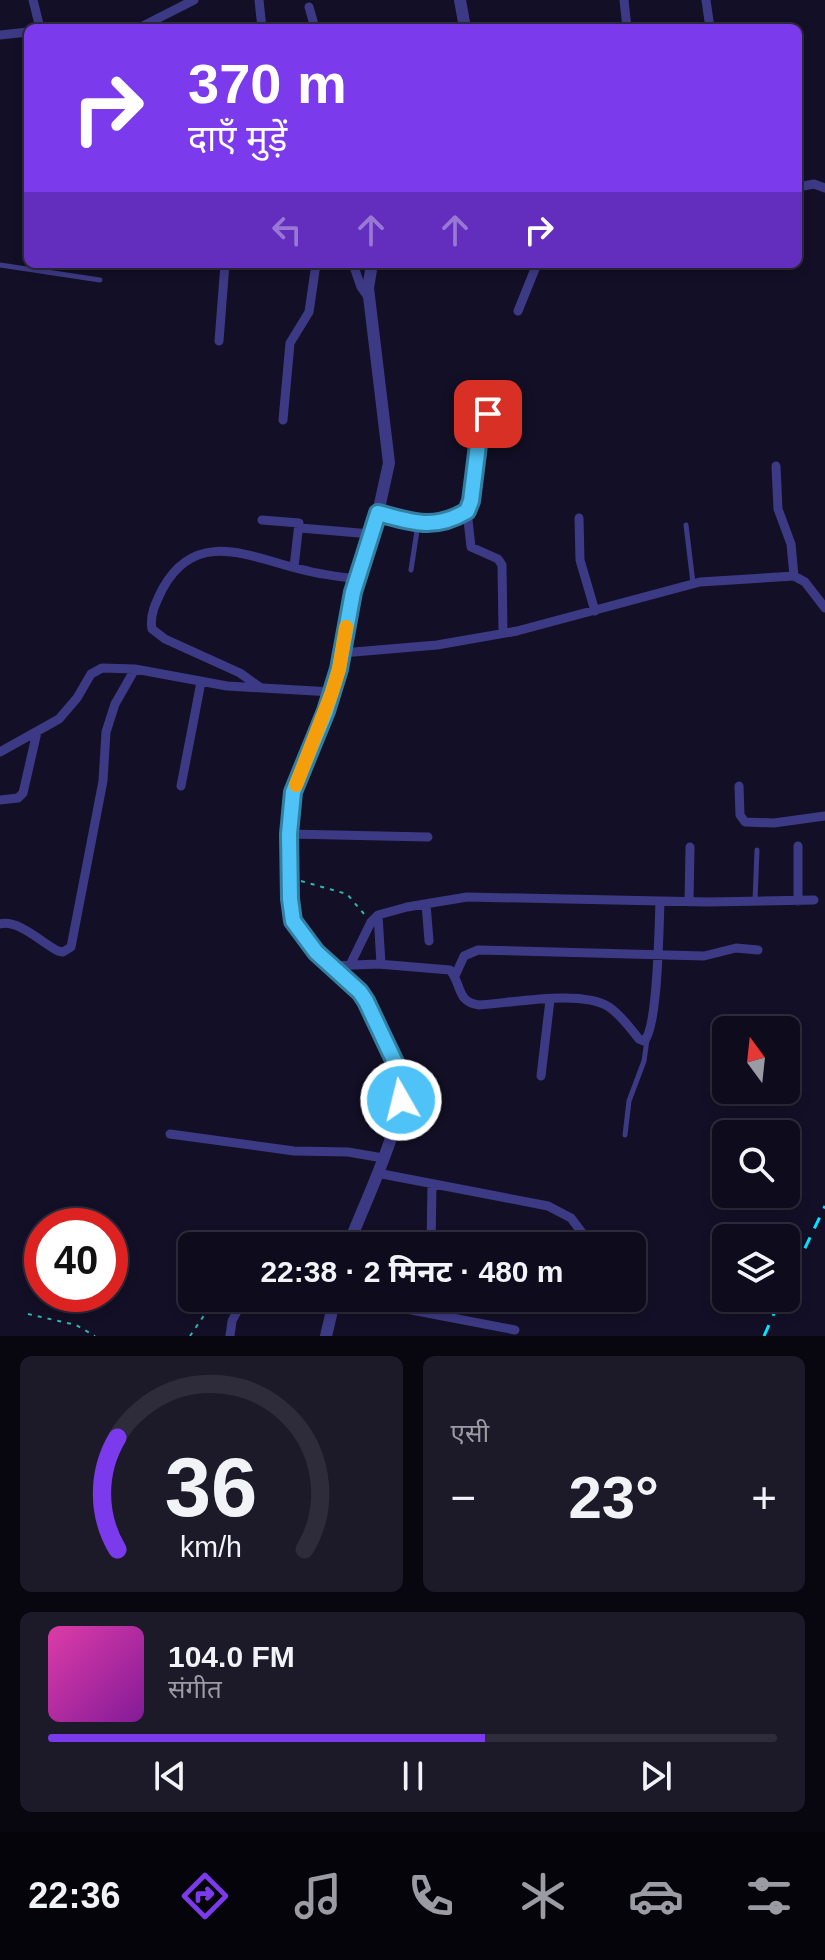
<!DOCTYPE html>
<html lang="hi">
<meta charset="utf-8">
<style>
:root{--surface:#0e0b1c;--page:#1c1929;--text:#f1f3f6;--muted:#9b9ba3;--line:#2e2b3b;--accent:#7c3aed}
body{margin:0;font-family:Helvetica,"Noto Sans Devanagari",sans-serif;background:var(--page);color:var(--text);height:100vh;display:flex;flex-direction:column;font-size:30px;white-space:nowrap}
*{box-sizing:border-box;margin:0}
p{font-size:26px;color:var(--muted)}
.icon{flex:none;width:44px;height:44px;fill:none;stroke:currentColor;stroke-width:2;stroke-linecap:round;stroke-linejoin:round}
.map{position:relative;height:1336px;overflow:hidden}
.drawer{display:flex;flex-direction:column;gap:20px;padding:20px;background:#08060f;flex:1}
.drawer>*{flex:none}
.guide{position:absolute;left:24px;top:24px;width:778px;height:244px;border-radius:12px;box-shadow:0 4px 12px #0003,0 0 0 2px var(--line);background:#7c3aed;color:#fff;overflow:hidden}
.needle{width:52px;rotate:345deg}
.tools{position:absolute;left:712px;top:1016px;display:grid;gap:16px}
.tools a{display:grid;place-items:center;width:88px;height:88px;border-radius:12px;background:var(--surface);box-shadow:0 4px 12px #0003,0 0 0 2px var(--line);font-size:40px}
.speed{position:absolute;left:24px;top:1208px;display:flex;gap:16px;font-size:40px;font-weight:700;text-align:center}
.speed>*{display:grid;place-content:center;width:104px;height:104px;border-radius:50%;background:var(--surface);box-shadow:0 4px 12px #0003,0 0 0 2px var(--line);line-height:1}
.speed .limit{border:12px solid #d22;background:#fff;color:#111}
.pin{position:absolute;display:grid;place-items:center;width:68px;height:68px;color:#fff;margin:-34px;border-radius:16px;box-shadow:0 4px 12px #0006}
.me{position:absolute;width:88px;margin:-44px;rotate:352deg;stroke-linejoin:round;filter:drop-shadow(0 0 6px #0008)}
.turn{display:flex;align-items:center;gap:28px;height:168px;padding:0 32px;font-size:36px}
.turn .icon{width:104px;height:104px;stroke-width:2.5}
.turn b{display:block;font-size:56px;line-height:68px}
.lanes{display:flex;align-items:center;height:76px;padding:0 32px;background:#0003;justify-content:center;gap:40px;direction:ltr}
.lanes .off{opacity:.35}
.big{font-size:60px;font-weight:700;line-height:1.1}
.drawer .widget{flex:1;display:flex;flex-direction:column;justify-content:center;gap:12px;min-width:0;padding:0 28px;border-radius:12px;background:var(--page)}
.drawer .dial{align-items:center;gap:0}
.dial svg{height:208px;overflow:visible;fill:none;stroke:var(--line);stroke-width:7;stroke-linecap:round;text-anchor:middle}
.dial text{fill:var(--text);stroke:none}
.song{display:flex;align-items:center;gap:24px}
.cover{width:96px;height:96px;border-radius:12px;background:linear-gradient(135deg,hsl(320 70% 55%),hsl(290 70% 35%))}
.played{height:8px;border-radius:4px;background:linear-gradient(90deg,var(--accent) 60%,var(--line) 60%)}
.keys{display:flex;justify-content:space-around;direction:ltr}
.heat{display:flex;justify-content:space-between;align-items:center;font-size:44px;direction:ltr}
.drawer .tiles{flex:1;display:grid;gap:20px;grid-template-columns:1fr 1fr}
.widget:last-child{grid-column:span 2}
.trip{position:absolute;left:178px;top:1232px;width:468px;height:80px;border-radius:12px;background:var(--surface);box-shadow:0 4px 12px #0003,0 0 0 2px var(--line);font-weight:700;line-height:80px;text-align:center}
.menu{display:flex;height:128px;justify-content:space-around;align-items:center;background:#06040b;color:var(--muted)}
.menu .icon{width:56px;height:56px}
.menu .current{color:var(--accent)}
.menu b{font-size:36px;color:var(--text)}
.map>svg:first-child{display:block}
</style>
<div class="map">
<svg width="825" height="1336" viewBox="0 0 825 1336">
<rect width="100%" height="100%" fill="#130f26"/>
<g fill="none" stroke-linecap="round" stroke-linejoin="round">
<!-- path -->
<path stroke="#2fb8b0" stroke-width="2" stroke-dasharray="4 6" stroke-linecap="butt" d="M301,881L347,894L364,914
M28,1314L76,1325L95,1336
M190,1336L209,1308L227,1298"/>
<!-- service -->
<path stroke="#3d3a85" stroke-width="5" d="M0,265L100,280
M686,525L693,583
M411,570L418,524
M755,901L757,850
M625,1135L629,1101L644,1061L647,1040"/>
<!-- minor -->
<path stroke="#3d3a85" stroke-width="9" d="M33,0L40,28
M259,0L262,28
M624,0L627,28
M706,0L710,28
M309,7L315,28
M139,28L194,0
M0,35L28,32
M798,187L814,184L825,188
M353,264L361,287L368,297
M518,311L537,264
M219,341L225,264
M283,420L290,343L309,312L316,264
M776,466L778,509L791,544L794,576
M467,511L471,547L498,559L502,565L503,633
M378,513C390,516 404,522 417,524C433,526 463,519 470,504L482,417L492,414L515,416
M579,518L580,560L595,611
M262,520L299,523L294,567
M300,528L371,534
M342,653L437,645L517,631L700,582L794,576L805,582L825,608
M261,688L240,673L165,639L152,629C149,615 157,600 163,588C198,525 255,560 308,571C324,575 341,577 357,579
M0,752L59,719L77,698L91,674L102,668L135,669L227,686L332,692
M181,786L201,682
M739,786L740,815L745,822L774,823L825,816
M0,800L18,798L23,793L37,732
M289,834L428,837
M798,901V846
M689,902L690,847
M426,904L429,941
M378,915L381,964
M0,924C18,919 42,943 58,951L63,952L71,947L103,781L106,732L115,704L135,669
M350,965L371,922L378,915L407,907L467,897L708,902L814,900
M331,966L378,964L450,970C462,984 456,1002 479,1005C512,1003 582,989 609,1007C621,1015 630,1028 639,1039L644,1041C658,1029 659,925 660,901
M455,976L464,956L478,950L704,956L736,948L758,950
M541,1076L550,1000
M170,1134L294,1151L348,1152L383,1158
M377,1173L548,1206L571,1218L592,1246
M431,1246L432,1185
M320,1298L334,1303
M349,1298L515,1330
M230,1336L232,1321L244,1298"/>
<!-- tertiary -->
<path stroke="#3d3a85" stroke-width="12" d="M460,0L465,28
M348,1246C362,1209 407,1116 402,1080C397,1053 379,1024 366,1001L301,934L293,921L288,866L293,792L326,711L339,669L353,592L378,513L389,463L368,288L372,264
M326,1336L335,1298"/>
<!-- rail -->
<path stroke="#00e5ff" stroke-width="3" stroke-dasharray="12 10" stroke-linecap="butt" d="M786,1288L825,1206
M764,1336L781,1298"/>
</g>
<g fill="none" stroke-linecap="round" stroke-linejoin="round">
<defs>
<path id="route" d="M401,1100L400,1073L366,1001L360,992L316,952L293,921L290,899L289,834L293,792L326,711L339,669L353,592L378,513C412,522 434,531 467,511L471,501L481,421L488,414"/>
</defs>
<!-- route casing -->
<use href="#route" stroke="#337fa1" stroke-width="20"/>
<!-- route -->
<use href="#route" stroke="#4fc3f7" stroke-width="14"/>
<!-- slow -->
<path stroke="#f59e0b" stroke-width="14" d="M296,785L332,692L339,669L346,627"/>
</g>
</svg>
<div class="tools">
<a><svg class="needle" viewBox="-14 -14 28 28"><path d="M0-13l5 13h-10z" fill="#e53935"/><path d="M0 13l5-13h-10z" fill="#9b9ba3"/></svg></a>
<a><svg class="icon" aria-label="search" viewBox="0 0 24 24"><circle cx="10" cy="10" r="6"/><path d="M15 15l6 6"/></svg></a>
<a><svg class="icon" aria-label="layers" viewBox="0 0 24 24"><path d="M12 4l9 5-9 5-9-5zM3 14l9 5 9-5"/></svg></a>
</div>
<div class="speed"><div class="limit">40</div></div>
<div class="pin" style="left:488px;top:414px;background:#d93025"><svg class="icon" aria-label="arrive" viewBox="0 0 24 24"><path d="M6 21V4h12l-3 4 3 4H6"/></svg></div>
<svg class="me" style="left:401px;top:1100px" viewBox="-20 -20 40 40"><circle r="17" fill="#4fc3f7" stroke="#fff" stroke-width="3"/><path d="M0-11L8 9 0 5-8 9z" fill="#fff"/></svg>
<div class="trip">22:38 · 2 मिनट · 480 m</div>
<div class="guide">
<div class="turn"><svg class="icon" aria-label="right" viewBox="0 0 24 24"><path d="M7 20v-9h11M14 6l5 5-5 5"/></svg><div><b>370 m</b>दाएँ मुड़ें</div></div>
<div class="lanes"><svg class="icon off" aria-label="left" viewBox="0 0 24 24"><path d="M17 20v-9H6M10 6l-5 5 5 5"/></svg><svg class="icon off" aria-label="ahead" viewBox="0 0 24 24"><path d="M12 20V5M6 11l6-6 6 6"/></svg><svg class="icon off" aria-label="ahead" viewBox="0 0 24 24"><path d="M12 20V5M6 11l6-6 6 6"/></svg><svg class="icon" aria-label="right" viewBox="0 0 24 24"><path d="M7 20v-9h11M14 6l5 5-5 5"/></svg></div>
</div>
</div>
<section class="drawer">
<div class="tiles">
<div class="widget dial"><svg viewBox="0 0 100 80">
<path d="M14 69A42 42 0 1 1 86 69"/>
<path d="M14 69A42 42 0 0 1 14 26" stroke="#7c3aed"/>
<text x="50" y="56" font-size="32" font-weight="700">36</text>
<text x="50" y="72" font-size="11">km/h</text>
</svg></div>
<div class="widget"><p>एसी</p>
<div class="heat"><a>−</a><b class="big">23°</b><a>+</a></div>
</div>
<div class="widget">
<div class="song"><i class="cover"></i><div><b>104.0 FM</b><p>संगीत</p></div></div>
<div class="played"></div>
<div class="keys"><svg class="icon" aria-label="previous" viewBox="0 0 24 24"><path d="M18 5L8 12l10 7zM5 5v14"/></svg><svg class="icon" aria-label="pause" viewBox="0 0 24 24"><path d="M8 5v14M16 5v14"/></svg><svg class="icon" aria-label="next" viewBox="0 0 24 24"><path d="M6 5l10 7-10 7zM19 5v14"/></svg></div>
</div>
</div>
</section>
<nav class="menu">
<b>22:36</b>
<svg class="icon current" aria-label="directions" viewBox="0 0 24 24"><path d="M12 3l9 9-9 9-9-9zM9 14v-3h6M13 9l2 2-2 2"/></svg>
<svg class="icon" aria-label="music" viewBox="0 0 24 24"><path d="M9 18V5l10-2v13"/><circle cx="6" cy="18" r="3"/><circle cx="16" cy="16" r="3"/></svg>
<svg class="icon" aria-label="phone" viewBox="0 0 24 24"><path d="M5 4h4l2 5-3 2q2 4 5 5l2-3 5 2v4C11 20 4 13 5 4z"/></svg>
<svg class="icon" aria-label="climate" viewBox="0 0 24 24"><path d="M12 3v18M4 7l16 10M4 17L20 7"/></svg>
<svg class="icon" aria-label="car" viewBox="0 0 24 24"><path d="M5 17H2v-5l4-1 3-4h7l3 4 3 1v5h-3M9 17h6M6 11h13"/><circle cx="7" cy="17" r="2"/><circle cx="17" cy="17" r="2"/></svg>
<svg class="icon" aria-label="filters" viewBox="0 0 24 24"><path d="M4 7h16M4 17h16"/><circle cx="9" cy="7" r="2"/><circle cx="15" cy="17" r="2"/></svg>
</nav>
